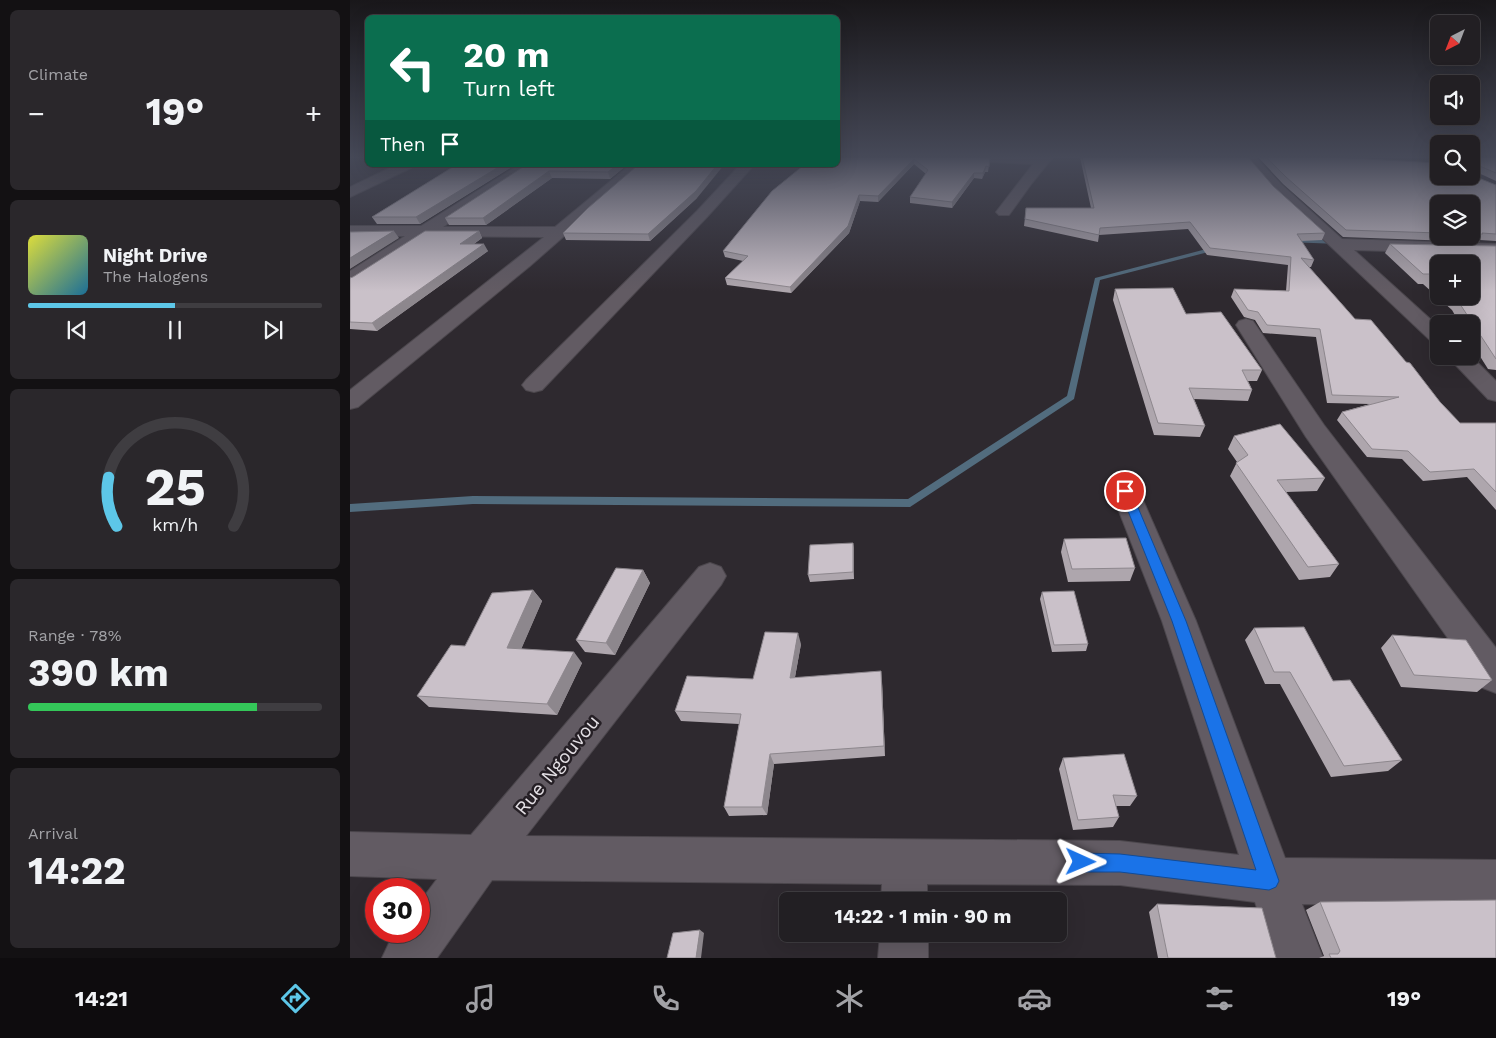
<!DOCTYPE html>
<meta charset="utf-8">
<style>
:root{--surface:#221f23;--page:#2a272b;--text:#f1f3f6;--muted:#a2a2a6;--line:#3f3d41;--accent:#5dc7e8}
body{margin:0;font-family:"Work Sans",sans-serif;background:var(--page);color:var(--text);height:100vh;display:flex;flex-direction:column;font-size:19px;white-space:nowrap}
*{box-sizing:border-box;margin:0}
p{font-size:16px;color:var(--muted)}
.icon{flex:none;width:28px;height:28px;fill:none;stroke:currentColor;stroke-width:2;stroke-linecap:round;stroke-linejoin:round}
.map{position:relative;flex:1;overflow:hidden}
.details{display:flex;flex-direction:column;gap:10px;padding:10px;background:#131113;width:350px}
.details>*{flex:none}
.banner{position:absolute;left:15px;top:15px;width:475px;height:152px;border-radius:8px;box-shadow:0 5px 20px #0002,0 0 0 1px var(--line);background:#0b6e4f;color:#fff;overflow:hidden}
.needle{width:32px;rotate:222deg}
.tools{position:absolute;left:1080px;top:15px;display:grid;gap:10px}
.tools a{display:grid;place-items:center;width:50px;height:50px;border-radius:8px;background:var(--surface);box-shadow:0 5px 20px #0002,0 0 0 1px var(--line);font-size:25px}
.speed{position:absolute;left:15px;top:878px;display:flex;gap:10px;font-size:25px;font-weight:700;text-align:center}
.speed>*{display:grid;place-content:center;width:65px;height:65px;border-radius:50%;background:var(--surface);box-shadow:0 5px 20px #0002,0 0 0 1px var(--line);line-height:1}
.speed .limit{border:8px solid #d22;background:#fff;color:#111}
.pin{position:absolute;display:grid;place-items:center;width:42px;height:42px;color:#fff;margin:-21px;border:2px solid #fff;border-radius:50%;box-shadow:0 1px 5px #0007}
.me{position:absolute;width:55px;margin:-28px;rotate:91deg;stroke-linejoin:round;filter:drop-shadow(0 0 4px #0008)}
.turn{display:flex;align-items:center;gap:18px;height:105px;padding:0 15px;font-size:22px}
.turn .icon{width:65px;height:65px;stroke-width:2.5}
.turn b{display:block;font-size:35px;line-height:42px}
.then{display:flex;align-items:center;height:48px;padding:0 15px;background:#0003;gap:10px;font-size:19px}
.big{font-size:38px;font-weight:700;line-height:1.1}
.details .card{flex:1;display:flex;flex-direction:column;justify-content:center;gap:8px;min-width:0;padding:0 18px;border-radius:8px;background:var(--page)}
.details .dial{align-items:center;gap:0}
.dial svg{height:130px;overflow:visible;fill:none;stroke:var(--line);stroke-width:7;stroke-linecap:round;text-anchor:middle}
.dial text{fill:var(--text);stroke:none}
.song{display:flex;align-items:center;gap:15px}
.cover{width:60px;height:60px;border-radius:8px;background:linear-gradient(135deg,hsl(60 70% 55%),hsl(200 70% 35%))}
.played{height:5px;border-radius:2px;background:linear-gradient(90deg,var(--accent) 50%,var(--line) 50%)}
.keys{display:flex;justify-content:space-around;direction:ltr}
.heat{display:flex;justify-content:space-between;align-items:center;font-size:28px;direction:ltr}
.charge{height:8px;border-radius:4px;background:linear-gradient(90deg,#34c759 78%,var(--line) 0)}
.trip{position:absolute;left:429px;top:892px;width:288px;height:50px;border-radius:8px;background:var(--surface);box-shadow:0 5px 20px #0002,0 0 0 1px var(--line);font-weight:700;line-height:50px;text-align:center}
.tab-bar{display:flex;height:80px;justify-content:space-around;align-items:center;background:#0e0c0e;color:var(--muted)}
.tab-bar .icon{width:35px;height:35px}
.tab-bar .current{color:var(--accent)}
.tab-bar b{font-size:22px;color:var(--text)}
main{display:flex;flex:1;min-height:0}
.map>svg:first-child{display:block}
</style>
<main>
<section class="details">
<div class="card"><p>Climate</p>
<div class="heat"><a>−</a><b class="big">19°</b><a>+</a></div>
</div>
<div class="card">
<div class="song"><i class="cover"></i><div><b>Night Drive</b><p>The Halogens</p></div></div>
<div class="played"></div>
<div class="keys"><svg class="icon" aria-label="previous" viewBox="0 0 24 24"><path d="M18 5L8 12l10 7zM5 5v14"/></svg><svg class="icon" aria-label="pause" viewBox="0 0 24 24"><path d="M8 5v14M16 5v14"/></svg><svg class="icon" aria-label="next" viewBox="0 0 24 24"><path d="M6 5l10 7-10 7zM19 5v14"/></svg></div>
</div>
<div class="card dial"><svg viewBox="0 0 100 80">
<path d="M14 69A42 42 0 1 1 86 69"/>
<path d="M14 69A42 42 0 0 1 9 39" stroke="#5dc7e8"/>
<text x="50" y="56" font-size="32" font-weight="700">25</text>
<text x="50" y="72" font-size="11">km/h</text>
</svg></div>
<div class="card"><p>Range · 78%</p><b class="big">390 km</b><div class="charge"></div></div>
<div class="card"><p>Arrival</p><b class="big">14:22</b></div>
</section>
<div class="map">
<svg width="1146" height="958" viewBox="0 0 1146 958">
<rect width="100%" height="100%" fill="#2e292f"/>
<g fill="none" stroke-linecap="round" stroke-linejoin="round">
<!-- stream -->
<path fill="#526c7e" fill-rule="evenodd" d="M939,239L989,240L992,242L989,244L937,242L936,241Z
M868,246L870,247V249L750,280L724,399L560,507L123,504L0,512V504L123,496L558,499L717,396L745,278Z"/>
<defs>
<path id="minor" d="M611,157H703L682,183L659,215H649L646,212L683,164L617,161Z
M892,157H905L932,185L992,239L1146,244V254L1004,250L1089,327V344L1082,342L922,191Z
M169,165H185L93,227H205L280,165H295L180,266L8,407L0,409V390L194,237L78,236L7,283L0,285V271L55,236H0V226H71Z
M390,165H404L357,217L192,390L184,392L176,390L172,385L176,380L347,211Z
M896,319L903,321L974,425L1146,648V693L1133,688L956,437L886,325L889,321Z
M1097,356H1121L1146,381V401L1138,399Z
M775,481L785,484L789,491L846,621L935,858L1146,860V906L952,904L973,958H923L905,902L770,885L577,884V901H531L532,884L142,880L87,958H32L40,941L47,931H69V903L87,879L0,876V832L121,835L349,567L360,563L371,567L376,576L371,585L176,836L770,841L889,855L812,621L761,491L765,484Z
M530,934H578V958H528Z"/>
<path id="tertiary" d="M46,165H63L61,168L0,197V187Z"/>
</defs>
<!-- minor casing -->
<use href="#minor" stroke="#4c474d" stroke-width="2"/>
<!-- tertiary casing -->
<use href="#tertiary" stroke="#4c474d" stroke-width="2"/>
<!-- minor -->
<use href="#minor" fill="#625b63" fill-rule="evenodd"/>
<!-- tertiary -->
<use href="#tertiary" fill="#625b63" fill-rule="evenodd"/>
</g>
<!-- wall -->
<path fill="#aea6ad" fill-rule="evenodd" d="M488,157L640,158L638,172H635L632,179L624,178L602,208L560,203V197L576,174L564,164L528,202L510,201L499,233L441,293L377,285L375,278L393,261L375,257L373,251Z
M730,157H898L923,186L975,233L972,240L951,241L964,260L961,267H959L1005,319L1056,362L1090,402L1110,423H1146V510L1117,477L1073,481L1052,459L1017,457L987,420L992,412L1020,404L977,403L966,337L913,333L905,320L894,317L881,297L884,289L936,291L938,265L857,255L838,229L749,235L748,242L674,226L676,208H741Z
M908,157H980L1146,185V241L1130,240L1129,242L993,237L933,184ZM1089,204H1121V236H1089Z
M1072,157H1089V158Z
M1121,157H1146V181L1122,170Z
M74,165H165L70,224H27L22,217L103,167H74Z
M176,165H277L260,179L202,178L136,225H99L95,218Z
M347,198L300,241L216,240L213,233Z
M129,231L132,238L124,244L138,251L27,331L0,329V278Z
M1040,244L1146,246V370L1138,369L1121,342V324H1110L1102,310L1073,284H1068L1035,253ZM1089,264L1121,296H1089Z
M765,289L836,314L912,370L907,381H898L902,390L898,401L844,399L855,426L850,437L804,435L763,300Z
M884,436L975,478L967,491L936,492L989,564L980,577L949,580L880,476L887,462L878,449Z
M714,539L785,568L780,581L718,582L711,552Z
M503,543L504,550V579L460,582L458,575Z
M293,570L300,583L265,655L235,652L226,640Z
M183,590L192,601L171,649L232,663L207,715L79,707L67,696L115,646Z
M692,592L738,644L736,651L702,652L690,599Z
M904,628L983,681L1052,760L1038,771L981,777L930,684H915L895,640Z
M1042,635L1142,680L1127,692L1051,687L1031,648Z
M451,644L445,677L532,682L535,756L424,764L417,815L379,816L374,807L389,724L331,721L325,711L403,679Z
M713,758L787,796L780,806H766L769,817L763,827L723,830L709,769Z
M970,902L1146,958H969L974,956L956,910Z
M807,904L926,958H808L799,912Z"/>
<!-- shaded-wall -->
<path fill="#8d878d" d="M564,159V164L528,202V196Z
M152,165H165L70,224L66,217Z
M267,165H277L260,179L258,172Z
M367,165H374L347,198L300,241L298,234Z
M636,166L635,172L632,179L633,173Z
M199,171L202,178L136,225L133,218Z
M624,173V178L602,208V202Z
M509,195L510,201L499,233L441,293L440,287Z
M44,231L49,238L0,269V258Z
M129,231L132,238L113,251L110,244Z
M134,244L138,251L27,331L22,323Z
M503,543L504,550V579L503,572Z
M293,570L300,583L265,655L256,643Z
M183,590L192,601L167,659L157,648Z
M448,633L451,644L443,688L440,678Z
M224,652L232,663L207,715L197,704Z
M531,671L532,682L535,756L534,746Z
M420,754L424,764L417,815L412,807Z
M350,930L354,933L351,958H346Z"/>
<!-- building -->
<path fill="#cac1c9" stroke="#8d878d" d="M488,157H617L640,158L639,167L636,166L633,173H624L602,202L560,197L578,170L564,159L528,196L509,195L498,226L440,287L375,278L398,256L373,251L422,191L454,165H488Z
M732,157H898L923,186L975,233L947,234L964,260L951,258L1005,319L1021,320L1056,362L1060,363L1090,402L1110,423H1146V492L1124,469L1080,472L1058,451L1022,449L992,412L1049,397L982,395L970,329L917,325L908,312L898,310L884,289L939,291L941,257L860,248L840,222L750,228L749,235L675,219L676,208H744Z
M916,157H980L1089,163V176H1121V175L1146,185V234L1132,233L1133,234H1121V204H1089V233L996,230L936,177Z
M1121,157H1146V173L1125,164L1123,168H1121Z
M106,165H152L66,217H22Z
M176,165H267L258,172L199,171L133,218H95Z
M288,165H367L346,191L298,234L213,233L238,208Z
M44,231L0,258V232Z
M75,231H129L110,244H134L22,323L0,322V278L3,277Z
M1040,244L1146,246V359L1108,301L1103,296H1121V264H1089V284L1079,274H1073Z
M823,288L836,314L871,312L912,370H892L902,390L839,388L855,426L808,423L765,289Z
M930,424L975,478L927,480L989,564L958,567L886,463L898,455L884,436Z
M776,538L785,568L722,569L714,539Z
M503,543V572L458,575L460,545Z
M266,568L293,570L256,643L226,640Z
M183,590L157,648L224,652L197,704L67,696L101,645L115,646L142,593Z
M724,591L738,644L704,645L692,592Z
M954,627L983,681L1000,680L1052,760L994,766L940,672H924L904,628Z
M415,632L448,633L440,678L531,671L534,746L420,754L412,807H374L391,714L325,711L337,676L403,679Z
M1042,635L1116,640L1142,680L1064,675Z
M774,754L787,796L763,795L769,817L728,820L713,758Z
M1146,900V958H981L979,954H988L990,951L970,902Z
M807,904L912,908L926,958H818Z
M350,930L346,958H317L323,933Z"/>
<!-- sky -->
<linearGradient id="sky" x2="0" y2="1"><stop stop-color="#19171a"/><stop offset="0.54" stop-color="#464958"/><stop offset="1" stop-color="#464958" stop-opacity="0"/></linearGradient>
<rect width="1146" height="291" fill="url(#sky)"/>
<!-- route -->
<path fill="#1a73e8" stroke="#114b97" d="M775,487L781,491L836,621L929,881L926,887L919,890L770,872H731L725,869L722,862L725,856L731,853L770,854L906,870L822,621L770,491Z"/>
<g text-anchor="middle" dominant-baseline="central" stroke-width="5" stroke-linejoin="round" paint-order="stroke">
<!-- near-street labels -->
<g font-size="19" fill="#e4e0e5" stroke="#251f25">
<text transform="translate(207 765) rotate(-51)">Rue Ngouvou</text>
</g>
</g>
</svg>
<div class="tools">
<a><svg class="needle" viewBox="-14 -14 28 28"><path d="M0-13l5 13h-10z" fill="#e53935"/><path d="M0 13l5-13h-10z" fill="#a2a2a6"/></svg></a>
<a><svg class="icon" aria-label="sound" viewBox="0 0 24 24"><path d="M4 9h4l5-4v14l-5-4H4zM17 9q2 3 0 6"/></svg></a>
<a><svg class="icon" aria-label="search" viewBox="0 0 24 24"><circle cx="10" cy="10" r="6"/><path d="M15 15l6 6"/></svg></a>
<a><svg class="icon" aria-label="layers" viewBox="0 0 24 24"><path d="M12 4l9 5-9 5-9-5zM3 14l9 5 9-5"/></svg></a>
<a>+</a>
<a>−</a>
</div>
<div class="speed"><div class="limit">30</div></div>
<div class="pin" style="left:775px;top:491px;background:#d93025"><svg class="icon" aria-label="arrive" viewBox="0 0 24 24"><path d="M6 21V4h12l-3 4 3 4H6"/></svg></div>
<svg class="me" style="left:731px;top:862px" viewBox="-20 -20 40 40"><path d="M0-17L14 15 0 8-14 15z" fill="#1a73e8" stroke="#fff" stroke-width="4"/></svg>
<div class="trip">14:22 · 1 min · 90 m</div>
<div class="banner">
<div class="turn"><svg class="icon" aria-label="left" viewBox="0 0 24 24"><path d="M17 20v-9H6M10 6l-5 5 5 5"/></svg><div><b>20 m</b>Turn left</div></div>
<div class="then">Then<svg class="icon" aria-label="arrive" viewBox="0 0 24 24"><path d="M6 21V4h12l-3 4 3 4H6"/></svg></div>
</div>
</div>
</main>
<nav class="tab-bar">
<b>14:21</b>
<svg class="icon current" aria-label="directions" viewBox="0 0 24 24"><path d="M12 3l9 9-9 9-9-9zM9 14v-3h6M13 9l2 2-2 2"/></svg>
<svg class="icon" aria-label="music" viewBox="0 0 24 24"><path d="M9 18V5l10-2v13"/><circle cx="6" cy="18" r="3"/><circle cx="16" cy="16" r="3"/></svg>
<svg class="icon" aria-label="phone" viewBox="0 0 24 24"><path d="M5 4h4l2 5-3 2q2 4 5 5l2-3 5 2v4C11 20 4 13 5 4z"/></svg>
<svg class="icon" aria-label="climate" viewBox="0 0 24 24"><path d="M12 3v18M4 7l16 10M4 17L20 7"/></svg>
<svg class="icon" aria-label="car" viewBox="0 0 24 24"><path d="M5 17H2v-5l4-1 3-4h7l3 4 3 1v5h-3M9 17h6M6 11h13"/><circle cx="7" cy="17" r="2"/><circle cx="17" cy="17" r="2"/></svg>
<svg class="icon" aria-label="filters" viewBox="0 0 24 24"><path d="M4 7h16M4 17h16"/><circle cx="9" cy="7" r="2"/><circle cx="15" cy="17" r="2"/></svg>
<b>19°</b>
</nav>
